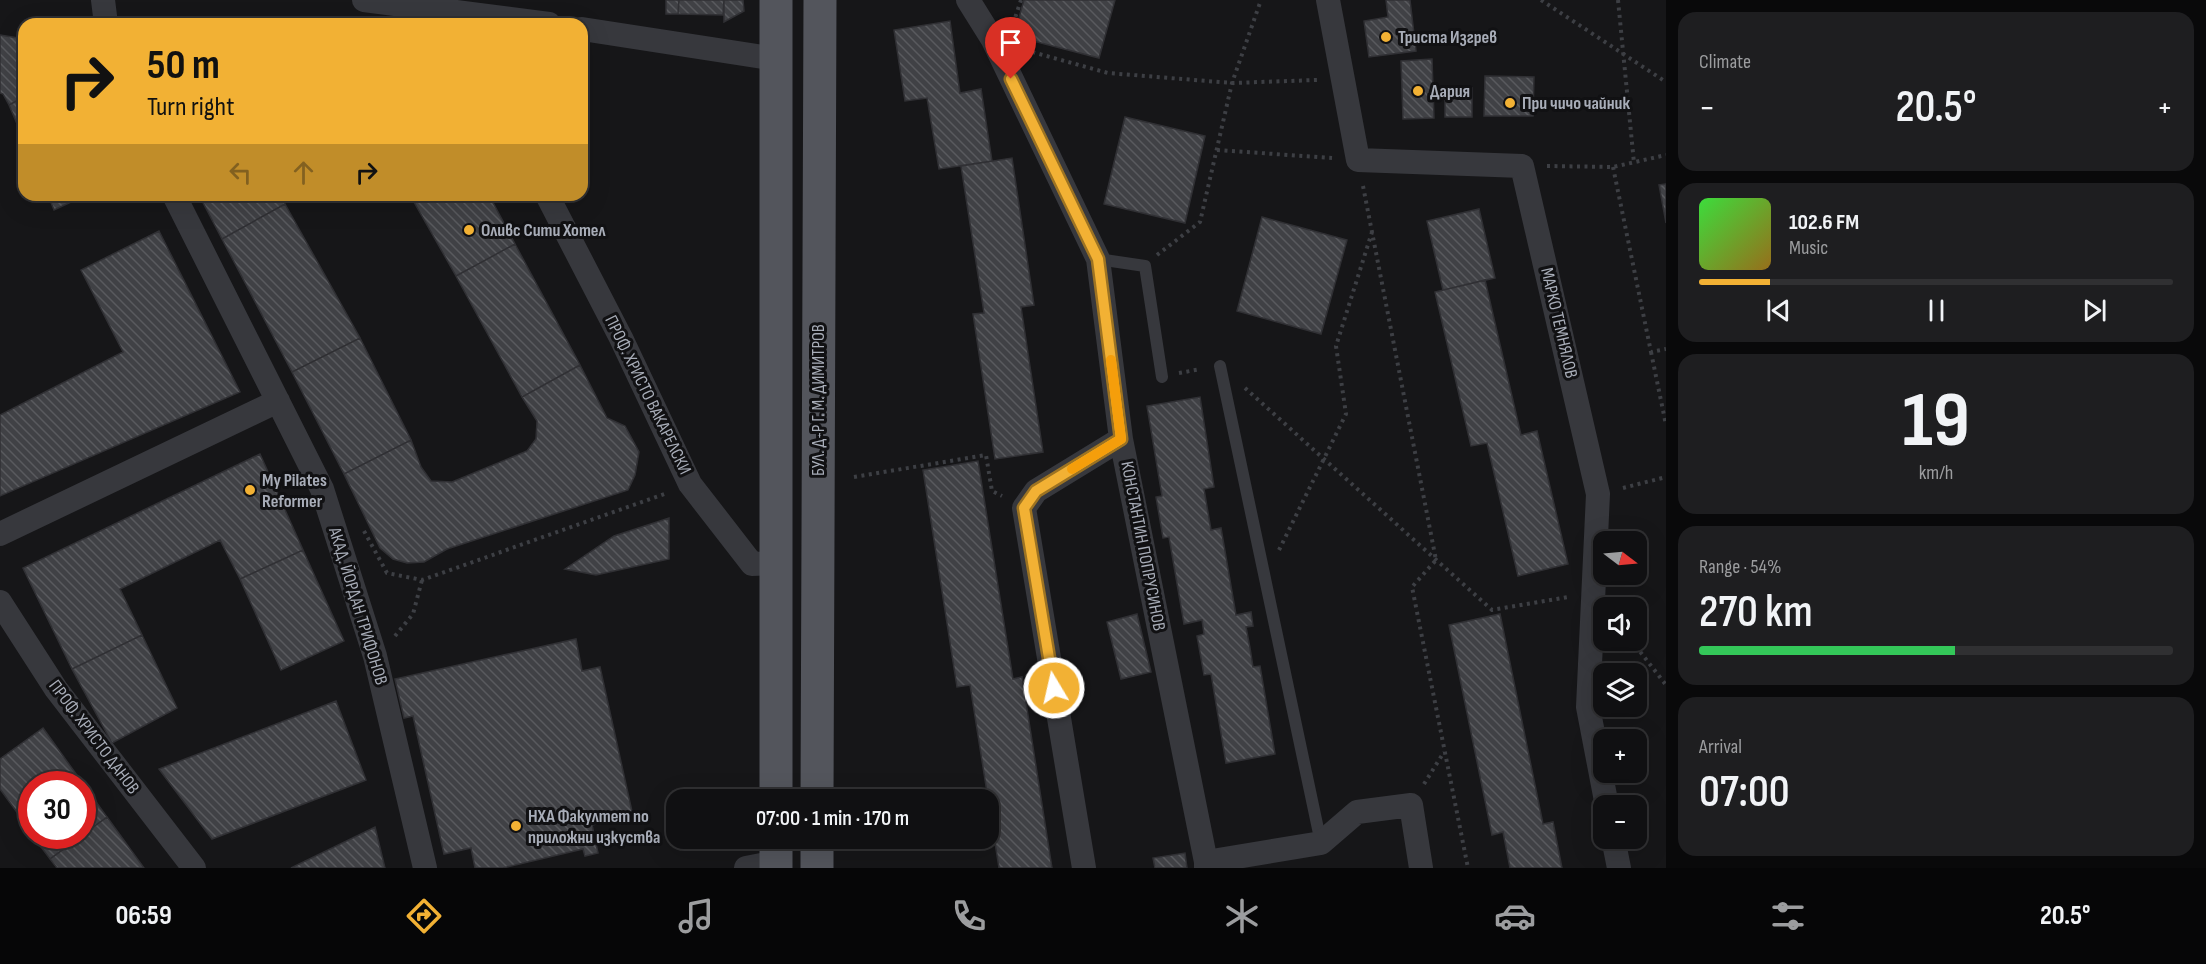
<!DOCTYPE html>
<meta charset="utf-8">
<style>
:root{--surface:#101012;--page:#1e1e20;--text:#f1f3f6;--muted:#9c9d9f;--line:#303032;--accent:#f2b134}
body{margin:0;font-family:"Sofia Sans Condensed",sans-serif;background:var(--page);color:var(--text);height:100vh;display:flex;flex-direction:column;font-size:22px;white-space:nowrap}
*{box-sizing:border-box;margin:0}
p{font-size:20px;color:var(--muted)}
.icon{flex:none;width:33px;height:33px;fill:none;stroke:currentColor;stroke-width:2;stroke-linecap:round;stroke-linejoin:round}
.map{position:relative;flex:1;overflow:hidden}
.sheet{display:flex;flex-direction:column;gap:12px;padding:12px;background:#09090a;width:540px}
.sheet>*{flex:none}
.guide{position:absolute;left:18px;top:18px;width:570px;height:183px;border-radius:18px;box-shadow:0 6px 24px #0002,0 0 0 2px var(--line);background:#f2b134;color:#111;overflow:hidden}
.needle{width:39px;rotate:106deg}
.fabs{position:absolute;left:1593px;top:531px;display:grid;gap:12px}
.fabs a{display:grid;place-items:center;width:54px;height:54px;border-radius:12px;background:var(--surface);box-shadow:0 6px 24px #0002,0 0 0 2px var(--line);font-size:30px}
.speed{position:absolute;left:18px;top:771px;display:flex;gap:12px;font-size:30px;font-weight:700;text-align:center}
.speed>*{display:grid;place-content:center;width:78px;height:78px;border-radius:50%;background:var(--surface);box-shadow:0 6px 24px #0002,0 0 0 2px var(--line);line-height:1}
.speed .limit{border:9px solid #d22;background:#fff;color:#111}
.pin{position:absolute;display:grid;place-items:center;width:51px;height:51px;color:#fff;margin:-62px -26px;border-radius:50% 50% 50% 0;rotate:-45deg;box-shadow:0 0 6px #0007}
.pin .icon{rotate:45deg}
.me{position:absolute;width:66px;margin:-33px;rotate:351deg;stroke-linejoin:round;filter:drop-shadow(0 0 4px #0008)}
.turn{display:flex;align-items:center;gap:21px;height:126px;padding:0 30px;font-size:27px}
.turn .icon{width:78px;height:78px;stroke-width:2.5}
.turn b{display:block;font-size:42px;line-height:51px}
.lanes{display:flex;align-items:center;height:57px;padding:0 30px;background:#0003;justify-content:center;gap:30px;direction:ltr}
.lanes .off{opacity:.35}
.big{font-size:45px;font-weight:600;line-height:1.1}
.sheet .tile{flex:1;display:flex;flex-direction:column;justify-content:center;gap:9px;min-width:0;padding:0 21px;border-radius:18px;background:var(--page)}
.sheet .dial{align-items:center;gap:0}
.dial b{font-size:78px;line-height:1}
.song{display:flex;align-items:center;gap:18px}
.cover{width:72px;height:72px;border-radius:9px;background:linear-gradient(135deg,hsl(120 70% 55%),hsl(40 70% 35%))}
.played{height:6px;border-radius:3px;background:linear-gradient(90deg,var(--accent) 15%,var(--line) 15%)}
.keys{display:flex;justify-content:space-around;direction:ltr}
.heat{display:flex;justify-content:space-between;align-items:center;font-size:33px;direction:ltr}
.charge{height:9px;border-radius:4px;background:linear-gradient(90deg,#34c759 54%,var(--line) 0)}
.trip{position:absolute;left:666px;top:789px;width:333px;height:60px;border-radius:18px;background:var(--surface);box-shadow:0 6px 24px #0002,0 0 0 2px var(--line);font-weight:600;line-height:60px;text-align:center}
.dock{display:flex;height:96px;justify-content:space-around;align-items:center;background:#060607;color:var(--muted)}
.dock .icon{width:42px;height:42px}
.dock .active{color:var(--accent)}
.dock b{font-size:27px;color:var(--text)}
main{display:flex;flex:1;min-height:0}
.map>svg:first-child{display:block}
</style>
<main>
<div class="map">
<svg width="1666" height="868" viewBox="0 0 1666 868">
<defs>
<pattern id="building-back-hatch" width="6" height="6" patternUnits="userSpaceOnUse" patternTransform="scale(1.5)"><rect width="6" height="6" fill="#404145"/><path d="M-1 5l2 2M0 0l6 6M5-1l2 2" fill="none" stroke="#595a5e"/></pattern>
</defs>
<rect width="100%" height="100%" fill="#161618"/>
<!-- building -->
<path fill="url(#building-back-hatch)" stroke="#303034" stroke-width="1.5" d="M666,0H679L678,14H666Z
M679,0H724L723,15L678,14Z
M724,0H743L744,11L724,22Z
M1024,0H1115L1099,58L1014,36Z
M1386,0H1410L1416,51L1369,57L1364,21L1388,17Z
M950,21L960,93L981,89L992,161L939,169L927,98L905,101L894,30Z
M0,35L24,39V97L9,105L3,94L0,93Z
M1432,59L1434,118L1403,119L1401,61Z
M1485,76L1534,77L1533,116H1484Z
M1445,88H1472V117H1445Z
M24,97V140L9,105Z
M1125,117L1205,136L1185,223L1104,204Z
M1012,158L1034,305L1021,307L1043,452L995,459L973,314L984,313L961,166Z
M1666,184V223L1659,185Z
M48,195H86L54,210Z
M199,195H280L285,204L222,239Z
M410,195H489L515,244L456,276Z
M285,204L360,338L292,372L222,239Z
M1479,209L1495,278L1443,290L1427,221Z
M1262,217L1347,240L1321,334L1237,311Z
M159,231L240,392L0,496V415L123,352L81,270Z
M515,244L580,365L522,397L456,276Z
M1485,280L1521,435L1537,431L1568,564L1518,576L1487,443L1471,446L1435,292Z
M360,338L411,440L344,474L292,372Z
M580,365L607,418L625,426L639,452L635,475L628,490L447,549L424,562L407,563L393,559L380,548L344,474L411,440L421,467L431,481L452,482L527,451L536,439L537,421L522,397Z
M1200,397L1214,487L1204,489L1211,530L1221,528L1236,615L1251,612L1253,626L1246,627L1250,648L1253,667L1260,666L1275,754L1226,763L1211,674L1204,675L1197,636L1204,634L1202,620L1184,624L1169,537L1163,538L1156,497L1162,496L1147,406Z
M260,454L303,550L240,579L220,540L120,589L142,635L72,669L23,568Z
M978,461L1013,679L1022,677L1052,868H999L970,685L957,687L923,470Z
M669,518V559L596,575L565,569L614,536Z
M303,550L344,641L281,670L240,579Z
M1137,614L1151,672L1121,679L1107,622Z
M1500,614L1543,824L1553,822L1562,868H1510L1503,832L1492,835L1449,625Z
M142,635L177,708L112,743L72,669Z
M576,639L582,671L600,667L633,816L592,825L598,853L585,856L583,849L503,868H475L471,848L444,854L413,716L404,718L395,679Z
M336,701L366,780L212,839L159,769Z
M43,728L107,817L82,835V784H32V833L0,789V759Z
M107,817L144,868H57L50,859Z
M375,827L385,868H291Z
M33,836H82L50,859Z
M1185,853L1187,868H1155L1153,858Z"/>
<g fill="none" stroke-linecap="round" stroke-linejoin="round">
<!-- path -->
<path stroke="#3d3f44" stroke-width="4" stroke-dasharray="3 4.5" stroke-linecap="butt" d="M1541,0L1666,82
M1618,0L1634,163
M1013,24L1021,0
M1025,50L1108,73L1232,83L1317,80
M1217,150L1332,158
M1547,166L1613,167L1666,155
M1613,167L1651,352L1666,349
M1363,186L1436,560L1412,587L1468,868
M1157,255L1200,222L1232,83L1261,0
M1651,352L1666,425
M1179,373L1201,369
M1245,388L1492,610L1568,597
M854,477L986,455L992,491L1002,496
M1623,488L1666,477
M364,531L387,573L422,580L667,493
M1279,550L1346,414L1336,346L1372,232
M395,636L413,614L422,580
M1631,640L1666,685
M1424,784L1444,752"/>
<!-- lane -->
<path stroke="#37383d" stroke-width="12" d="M1098,259L1145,266L1162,377
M1220,366L1321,843"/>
<!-- street -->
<path stroke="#37383d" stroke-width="24" d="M103,0L106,24
M364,0L549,24
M968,0L993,40L1098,259L1121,439L1206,862V868
M1328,0L1358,160L1522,166L1598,494L1588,707L1607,806
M582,29L776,59
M174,195L322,489L375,656L425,868
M547,195L621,338L690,484L752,564L776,563
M0,534L278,401
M0,602L56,689L194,868
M1613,838L1619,868
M1206,862L1321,843L1357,812L1411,805L1421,868
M746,868L776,862
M1084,868L1024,508L1036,491L1121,439"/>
<!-- primary -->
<path stroke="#53555c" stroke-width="33" d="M776,0V800
M817,800L820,0
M776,868V838
M817,868V838"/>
</g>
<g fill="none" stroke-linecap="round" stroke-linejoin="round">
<defs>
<path id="route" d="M1011,79L1098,259L1121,439L1036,491L1024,508L1054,688"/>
</defs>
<!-- route casing -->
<use href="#route" stroke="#9d7322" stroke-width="15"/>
<!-- route -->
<use href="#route" stroke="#f2b134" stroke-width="10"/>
<!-- slow -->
<path stroke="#f59e0b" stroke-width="10" d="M1072,469L1121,439L1111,360"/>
</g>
<!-- markers -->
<g fill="#f2b134" stroke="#111113" stroke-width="2">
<circle cx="1386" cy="37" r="6"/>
<circle cx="1418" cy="91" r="6"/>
<circle cx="1510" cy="103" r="6"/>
<circle cx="469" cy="230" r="6"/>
<circle cx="250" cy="490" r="6"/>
<circle cx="516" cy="826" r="6"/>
</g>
<g text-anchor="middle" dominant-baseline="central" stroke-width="6" stroke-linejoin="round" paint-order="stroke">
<!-- poi labels -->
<g font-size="18" font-weight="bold" fill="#a8adb8" stroke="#111113" text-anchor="start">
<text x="1398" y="37">Триста Изгрев</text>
<text x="1430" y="91">Дария</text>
<text x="1522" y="103">При чичо чайник</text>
<text x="481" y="230">Оливс Сити Хотел</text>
<text x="262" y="480">My Pilates<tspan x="262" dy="21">Reformer</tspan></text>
<text x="528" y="816">НХА Факултет по<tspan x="528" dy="21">приложни изкуства</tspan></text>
</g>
<!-- street labels -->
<g font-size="18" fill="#a8adb8" stroke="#111113">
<text transform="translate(1559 323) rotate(77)">МАРКО ТЕМНЯЛОВ</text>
<text transform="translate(648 395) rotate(64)">ПРОФ. ХРИСТО ВАКАРЕЛСКИ</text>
<text transform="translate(818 400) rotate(-90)">БУЛ. Д-Р Г. М. ДИМИТРОВ</text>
<text transform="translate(1143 546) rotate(79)">КОНСТАНТИН ПОПРУСИНОВ</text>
<text transform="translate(358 606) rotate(73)">АКАД. ЙОРДАН ТРИФОНОВ</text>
<text transform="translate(94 737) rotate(53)">ПРОФ. ХРИСТО ДАНОВ</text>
</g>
</g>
</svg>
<div class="fabs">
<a><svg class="needle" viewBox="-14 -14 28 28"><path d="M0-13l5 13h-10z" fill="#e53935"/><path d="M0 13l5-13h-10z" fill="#9c9d9f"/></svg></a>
<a><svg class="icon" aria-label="sound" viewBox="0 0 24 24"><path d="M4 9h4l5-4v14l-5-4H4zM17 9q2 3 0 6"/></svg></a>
<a><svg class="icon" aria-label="layers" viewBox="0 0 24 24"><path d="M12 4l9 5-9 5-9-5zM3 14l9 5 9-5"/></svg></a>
<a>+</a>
<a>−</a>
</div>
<div class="speed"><div class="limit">30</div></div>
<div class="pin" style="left:1011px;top:79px;background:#d93025"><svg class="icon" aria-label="arrive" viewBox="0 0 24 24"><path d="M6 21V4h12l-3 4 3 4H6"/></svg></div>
<svg class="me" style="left:1054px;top:688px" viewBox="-20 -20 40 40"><circle r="17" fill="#f2b134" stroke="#fff" stroke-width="3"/><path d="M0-11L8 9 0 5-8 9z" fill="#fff"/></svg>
<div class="trip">07:00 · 1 min · 170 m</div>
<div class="guide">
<div class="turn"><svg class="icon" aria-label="right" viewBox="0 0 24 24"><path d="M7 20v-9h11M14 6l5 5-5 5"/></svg><div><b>50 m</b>Turn right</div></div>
<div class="lanes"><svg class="icon off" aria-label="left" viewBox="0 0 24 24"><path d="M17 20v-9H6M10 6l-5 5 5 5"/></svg><svg class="icon off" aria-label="ahead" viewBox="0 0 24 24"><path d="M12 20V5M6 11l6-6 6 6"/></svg><svg class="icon" aria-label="right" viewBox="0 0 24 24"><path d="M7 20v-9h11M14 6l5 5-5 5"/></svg></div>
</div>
</div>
<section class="sheet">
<div class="tile"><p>Climate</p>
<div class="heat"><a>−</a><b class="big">20.5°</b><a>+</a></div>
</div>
<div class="tile">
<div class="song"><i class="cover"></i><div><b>102.6 FM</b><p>Music</p></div></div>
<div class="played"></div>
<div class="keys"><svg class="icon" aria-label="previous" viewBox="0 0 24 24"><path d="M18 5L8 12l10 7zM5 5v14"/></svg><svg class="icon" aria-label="pause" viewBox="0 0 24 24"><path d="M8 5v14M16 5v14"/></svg><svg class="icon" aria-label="next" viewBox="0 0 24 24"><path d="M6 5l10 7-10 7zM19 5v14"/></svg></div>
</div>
<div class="tile dial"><b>19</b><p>km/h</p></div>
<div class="tile"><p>Range · 54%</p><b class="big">270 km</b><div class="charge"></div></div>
<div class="tile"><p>Arrival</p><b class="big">07:00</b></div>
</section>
</main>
<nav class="dock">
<b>06:59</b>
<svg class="icon active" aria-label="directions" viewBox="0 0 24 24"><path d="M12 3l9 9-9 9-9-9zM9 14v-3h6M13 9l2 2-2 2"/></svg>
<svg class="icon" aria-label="music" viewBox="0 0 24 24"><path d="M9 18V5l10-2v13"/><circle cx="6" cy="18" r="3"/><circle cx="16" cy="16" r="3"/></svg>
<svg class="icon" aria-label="phone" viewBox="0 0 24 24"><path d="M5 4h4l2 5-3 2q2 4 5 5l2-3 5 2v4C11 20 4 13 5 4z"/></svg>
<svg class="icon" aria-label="climate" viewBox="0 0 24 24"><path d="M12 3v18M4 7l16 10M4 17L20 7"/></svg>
<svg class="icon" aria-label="car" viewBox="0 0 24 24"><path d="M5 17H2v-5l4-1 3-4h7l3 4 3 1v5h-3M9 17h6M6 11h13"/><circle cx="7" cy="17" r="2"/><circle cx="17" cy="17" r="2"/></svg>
<svg class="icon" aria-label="filters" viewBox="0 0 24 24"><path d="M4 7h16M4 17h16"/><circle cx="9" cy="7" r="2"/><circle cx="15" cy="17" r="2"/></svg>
<b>20.5°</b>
</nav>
